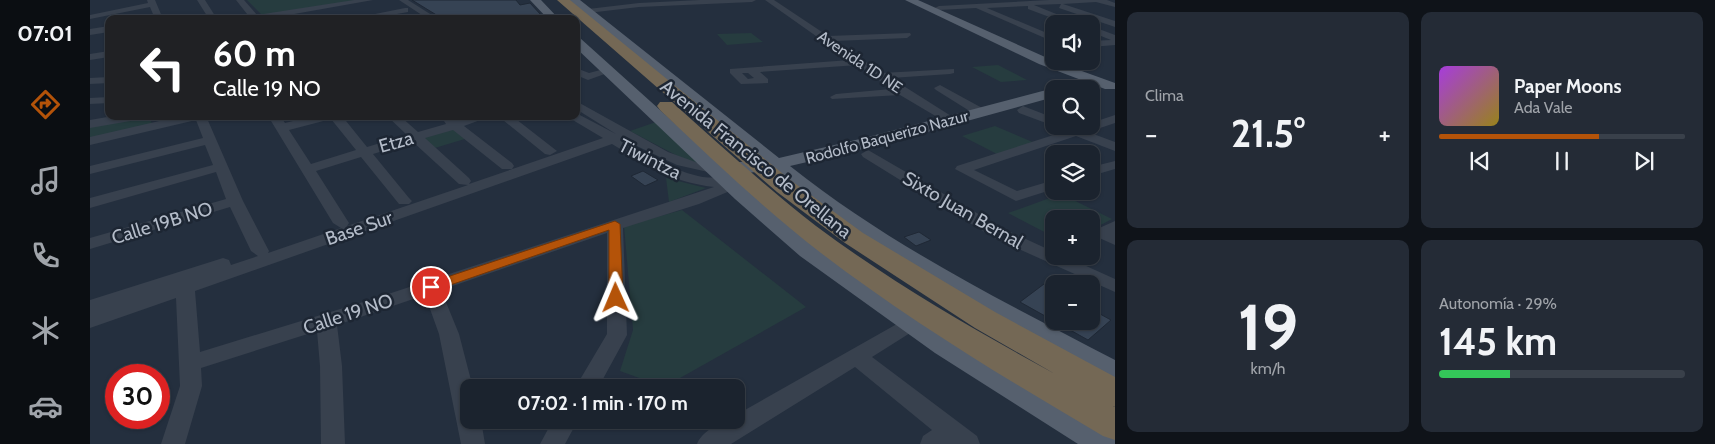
<!DOCTYPE html>
<html lang="es">
<meta charset="utf-8">
<style>
:root{--surface:#1b232e;--page:#242b36;--text:#f1f3f6;--muted:#a0a4aa;--line:#39404a;--accent:#b45309}
body{margin:0;font-family:Cabin,sans-serif;background:var(--page);color:var(--text);height:100vh;display:flex;flex-direction:column;font-size:19px;white-space:nowrap}
*{box-sizing:border-box;margin:0}
p{font-size:16px;color:var(--muted)}
.icon{flex:none;width:28px;height:28px;fill:none;stroke:currentColor;stroke-width:2;stroke-linecap:round;stroke-linejoin:round}
.map{position:relative;flex:1;overflow:hidden}
.drawer{display:flex;flex-direction:column;gap:12px;padding:12px;background:#0f1319;width:600px}
.drawer>*{flex:none}
.hud{position:absolute;left:15px;top:15px;width:475px;height:105px;border-radius:10px;box-shadow:0 1px 4px #0004,0 0 0 1px var(--line);background:#202124;color:#fff;overflow:hidden}
.controls{position:absolute;left:955px;top:15px;display:grid;gap:10px}
.controls a{display:grid;place-items:center;width:55px;height:55px;border-radius:10px;background:var(--surface);box-shadow:0 1px 4px #0004,0 0 0 1px var(--line);font-size:25px}
.speed{position:absolute;left:15px;top:364px;display:flex;gap:10px;font-size:25px;font-weight:700;text-align:center}
.speed>*{display:grid;place-content:center;width:65px;height:65px;border-radius:50%;background:var(--surface);box-shadow:0 1px 4px #0004,0 0 0 1px var(--line);line-height:1}
.speed .limit{border:8px solid #d22;background:#fff;color:#111}
.pin{position:absolute;display:grid;place-items:center;width:42px;height:42px;color:#fff;margin:-21px;border:2px solid #fff;border-radius:50%;box-shadow:0 1px 5px #0007}
.me{position:absolute;width:55px;margin:-28px;rotate:359deg;stroke-linejoin:round;filter:drop-shadow(0 0 4px #0008)}
.turn{display:flex;align-items:center;gap:18px;height:105px;padding:0 25px;font-size:22px}
.turn .icon{width:65px;height:65px;stroke-width:2.5}
.turn b{display:block;font-size:35px;line-height:42px}
.big{font-size:38px;font-weight:700;line-height:1.1}
.drawer .widget{flex:1;display:flex;flex-direction:column;justify-content:center;gap:8px;min-width:0;padding:0 18px;border-radius:10px;background:var(--page)}
.drawer .dial{align-items:center;gap:0}
.dial b{font-size:65px;line-height:1}
.song{display:flex;align-items:center;gap:15px}
.cover{width:60px;height:60px;border-radius:8px;background:linear-gradient(135deg,hsl(280 70% 55%),hsl(50 70% 35%))}
.played{height:5px;border-radius:2px;background:linear-gradient(90deg,var(--accent) 65%,var(--line) 65%)}
.keys{display:flex;justify-content:space-around;direction:ltr}
.heat{display:flex;justify-content:space-between;align-items:center;font-size:28px;direction:ltr}
.charge{height:8px;border-radius:4px;background:linear-gradient(90deg,#34c759 29%,var(--line) 0)}
.drawer .tiles{flex:1;display:grid;gap:12px;grid-template-columns:repeat(2,1fr)}
.trip{position:absolute;left:370px;top:379px;width:285px;height:50px;border-radius:10px;background:var(--surface);box-shadow:0 1px 4px #0004,0 0 0 1px var(--line);font-weight:700;line-height:50px;text-align:center}
main{display:flex;flex:1;min-height:0}
.dock{display:flex;flex-direction:column;width:90px;justify-content:space-around;align-items:center;background:#0b0e12;color:var(--muted)}
.dock .icon{width:35px;height:35px}
.dock .selected{color:var(--accent)}
.dock b{font-size:22px;color:var(--text)}
.map>svg:first-child{display:block}
</style>
<main>
<nav class="dock">
<b>07:01</b>
<svg class="icon selected" aria-label="directions" viewBox="0 0 24 24"><path d="M12 3l9 9-9 9-9-9zM9 14v-3h6M13 9l2 2-2 2"/></svg>
<svg class="icon" aria-label="music" viewBox="0 0 24 24"><path d="M9 18V5l10-2v13"/><circle cx="6" cy="18" r="3"/><circle cx="16" cy="16" r="3"/></svg>
<svg class="icon" aria-label="phone" viewBox="0 0 24 24"><path d="M5 4h4l2 5-3 2q2 4 5 5l2-3 5 2v4C11 20 4 13 5 4z"/></svg>
<svg class="icon" aria-label="climate" viewBox="0 0 24 24"><path d="M12 3v18M4 7l16 10M4 17L20 7"/></svg>
<svg class="icon" aria-label="car" viewBox="0 0 24 24"><path d="M5 17H2v-5l4-1 3-4h7l3 4 3 1v5h-3M9 17h6M6 11h13"/><circle cx="7" cy="17" r="2"/><circle cx="17" cy="17" r="2"/></svg>
</nav>
<div class="map">
<svg width="1025" height="444" viewBox="0 0 1025 444">
<rect width="100%" height="100%" fill="#242f3e"/>
<!-- green -->
<path fill="#263c3f" d="M157,0H268L172,15Z
M661,33L673,42L637,45L627,34Z
M908,65L937,80L911,82L882,67Z
M50,116H59L63,126L0,140V125Z
M566,122L608,163H601L540,131Z
M366,126L378,138L338,150L327,138Z
M905,126L945,143L907,154L872,136Z
M576,178L616,188L579,202Z
M971,194L1022,219L1005,228L1006,233L1013,237L1001,242V219H964V237L918,213Z
M592,210L716,307L574,387L530,371L543,330L534,226Z"/>
<!-- building -->
<path fill="#364354" stroke="#1f2835" d="M322,0H426L430,5L440,3L451,15L434,19H353Z
M553,171L568,180L555,186L541,176Z
M829,232L841,240L826,246L814,237Z
M954,284L964,289V321L930,302Z
M1001,309L1021,320L998,340L964,321H1001Z"/>
<g fill="none" stroke-linecap="round" stroke-linejoin="round">
<!-- minor -->
<path fill="#38414e" fill-rule="evenodd" d="M57,0H65L73,19H65L60,7L0,19V15L58,3Z
M107,0H115L127,19H119Z
M146,0H154L167,15L264,0H283L176,19H161Z
M309,0H318L348,19H338Z
M610,0H666L662,2L549,7L498,13L494,11L498,9L549,3Z
M675,0H684L738,36L820,33L821,35L817,38L745,41L792,73L864,69V73L860,74L801,78L869,121L863,125L859,124L810,95L742,99L740,97L746,94L801,89L768,65L670,72L678,79V83L651,84L640,73V69L760,60ZM652,73H658L664,78L658,79Z
M959,0H1017L1025,3V7L1006,2L973,4L1025,21V27L969,8L971,4L944,5L991,24H978L938,9V6L897,8L964,36V42L886,8L849,10L845,8L849,6Z
M315,8H318V12L279,19H260Z
M19,26V32L0,35V29Z
M1001,26L1025,35V45L1001,47V41L1021,40L1001,32Z
M19,51V57L0,60V54Z
M486,68L499,73L518,68L523,71L498,80L486,75Z
M19,77V83L0,84V78Z
M850,85L894,109L896,112L890,116L886,115L846,90L844,88Z
M19,97V103L0,104V98Z
M486,101L578,152L611,164L632,167L634,170L627,174L587,165L534,140C558,154 580,170 608,176C619,179 643,176 649,185L647,188L609,204L533,228L537,335L508,388H485L517,334V233L351,290L369,334L383,388H379V420H391L395,444H371L349,334L335,295L247,325L252,366L255,444H231L230,366L227,331L111,368L112,386L95,444H71L90,386L86,298L0,328V300L133,258L139,260L141,265L168,256L161,251L140,207L0,249V238L136,199L126,172L0,208V198L123,165L115,145L0,174V166L113,138L106,120L0,145V137L91,116H116L153,201L179,251L178,253L251,228L243,223L178,116H190L195,123L223,116H252L277,147L317,135L297,116H310L328,132L356,124L354,121L360,117L367,120L381,116H401L374,126L422,163L424,166L422,169H412L363,130L335,138L379,178L381,181L379,184L513,138L481,119L479,116H486V113L526,134L486,109ZM241,119L266,150L221,164L199,130ZM323,142L369,184L378,185L257,226L259,223L226,171L271,157L309,204H319L322,201L319,198L283,154ZM522,144C558,166 581,182 624,187L286,298L110,352L105,291Z
M933,106L964,118V126L929,113L927,110Z
M1025,115V123L998,132L1025,142V151L986,136L884,170L927,191L964,180V189L926,201L865,169L867,166L976,131L978,127L1001,126V123Z
M23,116H52L46,120L0,128V120Z
M408,116H422L467,151L460,155L455,154Z
M778,150L916,230L964,252V256H974L1025,279V292L904,238L773,157L771,154Z
M1025,161V169L1001,176V167Z
M1025,221V245L1007,237L1005,233L1007,229Z
M821,316L828,318L831,323L828,328L782,357L887,436L890,444H830L833,436L842,430L765,367L641,444H607C612,431 632,420 646,420V415Z
M463,420H488L475,444H450Z"/>
<!-- major -->
<path fill="#56606e" fill-rule="evenodd" d="M440,0H451L469,19H458Z
M479,0H490L689,158L774,138L964,88L969,89H964V97L786,146L700,166C799,245 914,302 1025,360V386L1015,382C900,318 783,254 682,170L641,175C756,279 892,354 1025,432V444H988L845,353L710,256L645,199L486,48V37L490,38L630,164L671,160Z
M815,0H828L964,61L1025,83V89H1015L949,64Z"/>
<!-- highway -->
<path fill="#746855" fill-rule="evenodd" d="M467,0H480L703,182L773,233L905,312L1025,377V407L1023,406L1025,407V440L1013,436C916,379 820,321 731,253C674,209 622,159 570,110L567,106L570,102H582C629,144 676,187 726,226C801,282 883,329 965,374L885,328L755,243L687,192Z"/>
</g>
<!-- route -->
<path fill="#b45309" stroke="#753606" d="M525,221L530,224L533,298L531,302H521L519,298V230L346,290L341,291L334,287L336,284Z"/>
<g text-anchor="middle" dominant-baseline="central" stroke-width="5" stroke-linejoin="round" paint-order="stroke">
<!-- far-street labels -->
<g font-size="16" fill="#b4bcc9" stroke="#1d2633">
<text transform="translate(770 62) rotate(34)">Avenida 1D NE</text>
<text transform="translate(797 137) rotate(-15)">Rodolfo Baquerizo Nazur</text>
</g>
<!-- street labels -->
<g font-size="19" fill="#b4bcc9" stroke="#1d2633">
<text transform="translate(306 142) rotate(-16)">Etza</text>
<text transform="translate(560 159) rotate(27)">Tiwintza</text>
<text transform="translate(666 159) rotate(39)">Avenida Francisco de Orellana</text>
<text transform="translate(873 210) rotate(30)">Sixto Juan Bernal</text>
<text transform="translate(72 223) rotate(-17)">Calle 19B NO</text>
<text transform="translate(269 228) rotate(-19)">Base Sur</text>
<text transform="translate(258 314) rotate(-18)">Calle 19 NO</text>
</g>
</g>
</svg>
<div class="controls">
<a><svg class="icon" aria-label="sound" viewBox="0 0 24 24"><path d="M4 9h4l5-4v14l-5-4H4zM17 9q2 3 0 6"/></svg></a>
<a><svg class="icon" aria-label="search" viewBox="0 0 24 24"><circle cx="10" cy="10" r="6"/><path d="M15 15l6 6"/></svg></a>
<a><svg class="icon" aria-label="layers" viewBox="0 0 24 24"><path d="M12 4l9 5-9 5-9-5zM3 14l9 5 9-5"/></svg></a>
<a>+</a>
<a>−</a>
</div>
<div class="speed"><div class="limit">30</div></div>
<div class="pin" style="left:341px;top:287px;background:#d93025"><svg class="icon" aria-label="arrive" viewBox="0 0 24 24"><path d="M6 21V4h12l-3 4 3 4H6"/></svg></div>
<svg class="me" style="left:526px;top:298px" viewBox="-20 -20 40 40"><path d="M0-17L14 15 0 8-14 15z" fill="#b45309" stroke="#fff" stroke-width="4"/></svg>
<div class="trip">07:02 · 1 min · 170 m</div>
<div class="hud">
<div class="turn"><svg class="icon" aria-label="left" viewBox="0 0 24 24"><path d="M17 20v-9H6M10 6l-5 5 5 5"/></svg><div><b>60 m</b>Calle 19 NO</div></div>
</div>
</div>
<section class="drawer">
<div class="tiles">
<div class="widget"><p>Clima</p>
<div class="heat"><a>−</a><b class="big">21.5°</b><a>+</a></div>
</div>
<div class="widget">
<div class="song"><i class="cover"></i><div><b>Paper Moons</b><p>Ada Vale</p></div></div>
<div class="played"></div>
<div class="keys"><svg class="icon" aria-label="previous" viewBox="0 0 24 24"><path d="M18 5L8 12l10 7zM5 5v14"/></svg><svg class="icon" aria-label="pause" viewBox="0 0 24 24"><path d="M8 5v14M16 5v14"/></svg><svg class="icon" aria-label="next" viewBox="0 0 24 24"><path d="M6 5l10 7-10 7zM19 5v14"/></svg></div>
</div>
<div class="widget dial"><b>19</b><p>km/h</p></div>
<div class="widget"><p>Autonomía · 29%</p><b class="big">145 km</b><div class="charge"></div></div>
</div>
</section>
</main>
